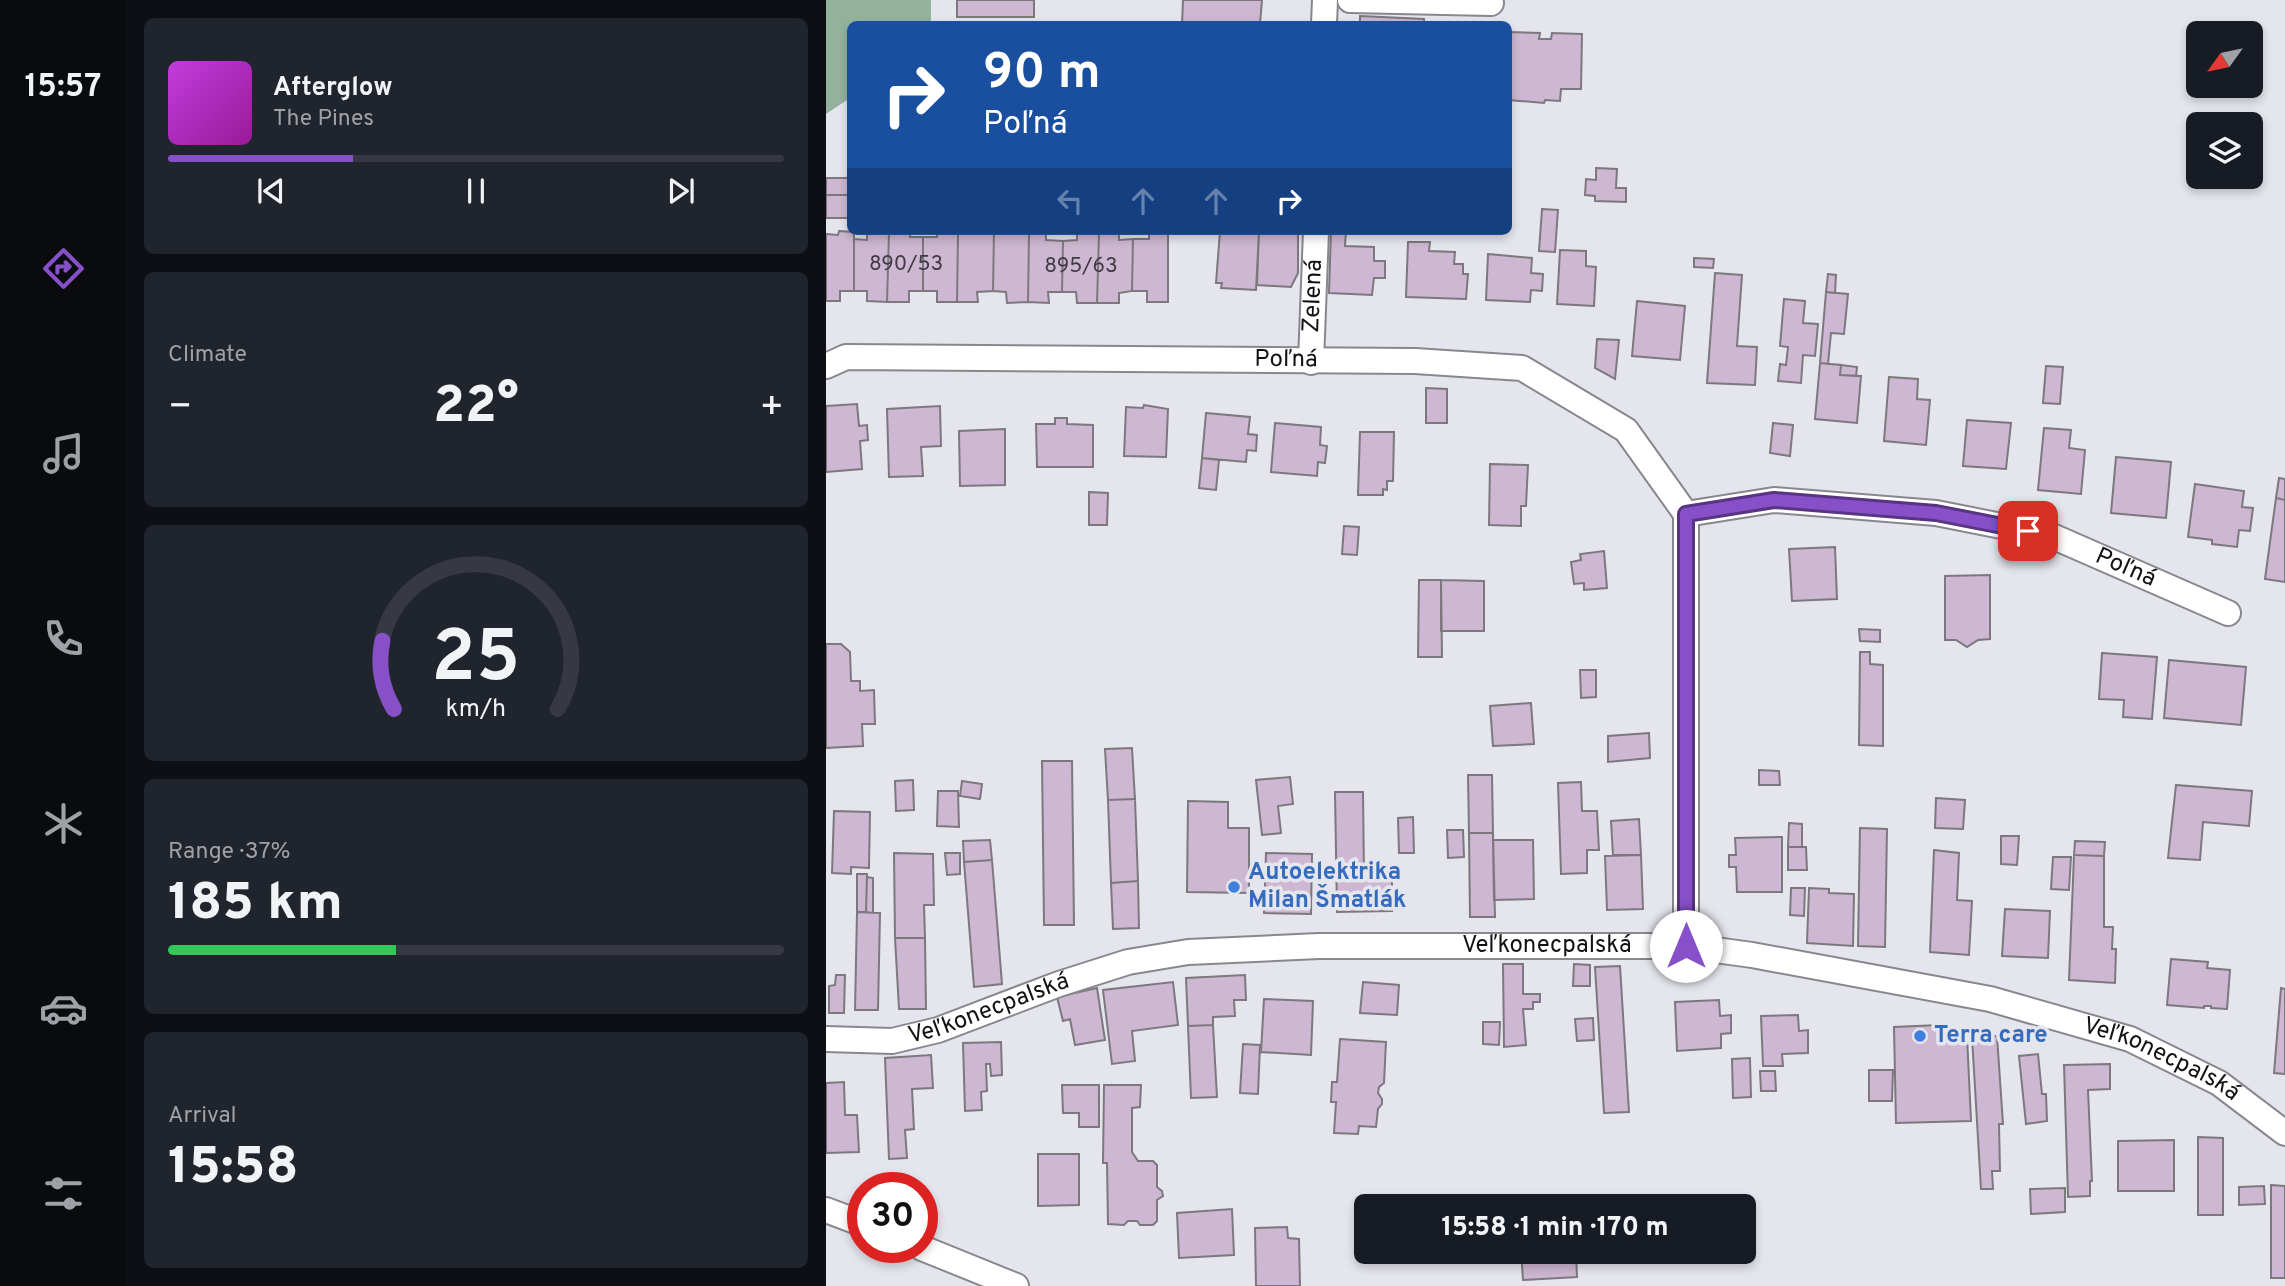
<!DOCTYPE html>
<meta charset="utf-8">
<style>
:root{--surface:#171b24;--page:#20242c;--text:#f1f3f6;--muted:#9ea1a6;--line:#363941;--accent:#8750c8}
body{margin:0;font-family:Overpass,sans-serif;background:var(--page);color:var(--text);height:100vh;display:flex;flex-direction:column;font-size:26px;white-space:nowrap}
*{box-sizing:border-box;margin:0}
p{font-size:23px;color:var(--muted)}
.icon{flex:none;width:38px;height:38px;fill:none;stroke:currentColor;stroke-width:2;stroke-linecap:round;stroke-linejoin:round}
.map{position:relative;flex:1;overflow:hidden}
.side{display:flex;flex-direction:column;gap:18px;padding:18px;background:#0d0f14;width:700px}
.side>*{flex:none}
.top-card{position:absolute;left:21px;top:21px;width:665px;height:214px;border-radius:10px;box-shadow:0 4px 10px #0003;background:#1a4fa0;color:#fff;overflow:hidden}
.needle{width:46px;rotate:237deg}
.tools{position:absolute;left:1360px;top:21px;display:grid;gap:14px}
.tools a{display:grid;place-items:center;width:77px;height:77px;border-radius:10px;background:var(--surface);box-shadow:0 4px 10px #0003;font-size:35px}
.speed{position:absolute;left:21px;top:1172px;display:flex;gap:14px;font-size:35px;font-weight:700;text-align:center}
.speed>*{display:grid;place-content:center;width:91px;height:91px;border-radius:50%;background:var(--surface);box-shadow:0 4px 10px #0003;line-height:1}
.speed .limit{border:10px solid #d22;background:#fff;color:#111}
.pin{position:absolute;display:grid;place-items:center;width:60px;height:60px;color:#fff;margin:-30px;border-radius:14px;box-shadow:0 4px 10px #0006}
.me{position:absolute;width:77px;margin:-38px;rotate:0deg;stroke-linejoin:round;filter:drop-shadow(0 0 5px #0008)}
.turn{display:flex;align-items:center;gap:24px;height:147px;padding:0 21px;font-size:32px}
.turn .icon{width:91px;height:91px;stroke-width:2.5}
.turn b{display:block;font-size:49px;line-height:60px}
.lanes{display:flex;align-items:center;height:66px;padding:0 21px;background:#0003;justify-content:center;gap:35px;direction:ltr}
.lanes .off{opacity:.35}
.big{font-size:52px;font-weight:800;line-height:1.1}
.side .card{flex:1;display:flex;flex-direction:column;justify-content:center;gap:10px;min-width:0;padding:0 24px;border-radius:10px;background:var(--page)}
.side .dial{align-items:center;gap:0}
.dial svg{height:182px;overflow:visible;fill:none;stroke:var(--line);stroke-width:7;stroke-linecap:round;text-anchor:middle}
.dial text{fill:var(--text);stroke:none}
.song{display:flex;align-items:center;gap:21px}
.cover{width:84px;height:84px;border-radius:10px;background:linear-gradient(135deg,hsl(290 70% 55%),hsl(300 70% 35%))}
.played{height:7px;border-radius:4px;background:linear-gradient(90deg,var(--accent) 30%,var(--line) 30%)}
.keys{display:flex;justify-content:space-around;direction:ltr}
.heat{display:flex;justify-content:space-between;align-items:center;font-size:38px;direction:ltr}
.charge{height:10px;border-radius:5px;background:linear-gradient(90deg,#34c759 37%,var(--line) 0)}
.trip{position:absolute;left:528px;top:1194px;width:402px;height:70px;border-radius:10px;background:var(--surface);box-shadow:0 4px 10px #0003;font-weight:800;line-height:70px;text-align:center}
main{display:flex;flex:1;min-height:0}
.dock{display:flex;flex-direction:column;width:126px;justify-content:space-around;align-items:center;background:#090b0e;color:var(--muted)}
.dock .icon{width:49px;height:49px}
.dock .on{color:var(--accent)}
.dock b{font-size:32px;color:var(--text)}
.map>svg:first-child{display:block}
</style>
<main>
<nav class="dock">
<b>15:57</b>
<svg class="icon on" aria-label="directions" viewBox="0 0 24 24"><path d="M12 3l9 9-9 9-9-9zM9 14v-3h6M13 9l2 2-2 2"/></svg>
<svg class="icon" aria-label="music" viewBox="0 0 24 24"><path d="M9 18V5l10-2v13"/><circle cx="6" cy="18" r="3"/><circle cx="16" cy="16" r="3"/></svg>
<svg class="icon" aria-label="phone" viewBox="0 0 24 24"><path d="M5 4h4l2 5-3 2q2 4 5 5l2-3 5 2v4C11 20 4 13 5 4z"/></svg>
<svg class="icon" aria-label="climate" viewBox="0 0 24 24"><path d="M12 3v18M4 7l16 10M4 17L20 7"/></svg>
<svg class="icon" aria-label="car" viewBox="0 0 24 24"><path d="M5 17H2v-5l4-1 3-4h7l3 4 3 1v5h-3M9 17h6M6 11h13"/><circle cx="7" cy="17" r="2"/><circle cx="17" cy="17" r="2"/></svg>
<svg class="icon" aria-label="filters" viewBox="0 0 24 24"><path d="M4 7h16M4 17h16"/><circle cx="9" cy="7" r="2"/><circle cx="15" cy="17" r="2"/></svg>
</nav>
<section class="side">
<div class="card">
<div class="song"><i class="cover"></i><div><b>Afterglow</b><p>The Pines</p></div></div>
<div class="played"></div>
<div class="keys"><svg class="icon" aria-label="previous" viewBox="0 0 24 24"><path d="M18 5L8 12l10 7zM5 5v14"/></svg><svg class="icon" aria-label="pause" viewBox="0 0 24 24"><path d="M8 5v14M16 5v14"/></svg><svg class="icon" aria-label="next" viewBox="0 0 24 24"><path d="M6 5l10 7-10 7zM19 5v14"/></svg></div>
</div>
<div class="card"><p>Climate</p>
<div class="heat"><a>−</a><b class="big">22°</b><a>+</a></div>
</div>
<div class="card dial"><svg viewBox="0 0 100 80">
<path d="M14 69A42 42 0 1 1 86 69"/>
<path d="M14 69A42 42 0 0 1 9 39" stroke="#8750c8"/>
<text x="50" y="56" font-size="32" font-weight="700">25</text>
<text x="50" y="72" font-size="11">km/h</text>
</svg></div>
<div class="card"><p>Range · 37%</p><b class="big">185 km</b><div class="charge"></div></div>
<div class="card"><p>Arrival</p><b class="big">15:58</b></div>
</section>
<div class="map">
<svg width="1459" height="1286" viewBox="0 0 1459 1286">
<rect width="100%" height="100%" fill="#e5e6ed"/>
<!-- forest -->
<path fill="#93b29e" d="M0,0H105V24H24V98L0,114Z"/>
<!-- building -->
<path fill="#cdb7d2" stroke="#7c787d" stroke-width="2" d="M131,0H208V17H131Z
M357,0H436L434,24H356Z
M534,16L598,19V24H534Z
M683,32L714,33L713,39H725L726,33L756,34L755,89H735L734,101L719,100L718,103L682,100Z
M770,168L791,169L790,188H800V202L769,201V196L759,195L760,179L770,180Z
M0,178H24V195H0Z
M0,195H24V218H0Z
M716,209L732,210L729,252L713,251Z
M13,231L28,232V291H14V301H0V234L12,235Z
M151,231H168L167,291L151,292L152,302H131L132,234H151Z
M168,231L203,234L202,302L181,303L180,292L167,291Z
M394,231H433L430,290L395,288L396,283H390Z
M433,231H472V273L465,287L431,285Z
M505,231H520L519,246L548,247V261H559V278H548L546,295L503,293Z
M41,233H63L61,302L41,301V291H28V239L41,240Z
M63,233H84V237H97V291H83V302H61Z
M111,233L132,234L131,302H111V291H97V237H111Z
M323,233H342V302H321V291H306L307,239H323Z
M203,234H220V240L237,241L236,292H222L223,303L202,302Z
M251,234H273L271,303H251L250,292H236L237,241L251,240Z
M273,234H293V240L307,239L306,291L293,293V303H271Z
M582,242H604L603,251L629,252L628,264H637V274H642L640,299L580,297Z
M734,250L760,251V266L770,267L768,306L731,304Z
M662,254L706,258L705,273L717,274L716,291L705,290L704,302L660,300Z
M868,258L888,259L887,268L868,267Z
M889,273L916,275L911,346L931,347L929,385L881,383Z
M1002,274L1010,275L1009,293L1000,292Z
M1000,292L1022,294L1018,334L1005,333L1002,364L994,363Z
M958,299L979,301L977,323L992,324L989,356L977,355L975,383L952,381L954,364L960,365L962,347L954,346Z
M811,301L859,306L854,360L806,356Z
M771,339L793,340L789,379L769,368Z
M994,363L1015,365L1014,375L1035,376L1031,423L989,419Z
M1015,365L1031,367L1030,376L1014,375Z
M1220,366L1237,367L1234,404L1217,403Z
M1063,377L1092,379L1091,399L1104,400L1100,445L1058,441Z
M600,388L621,389V423H600Z
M31,404L33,426L41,425L42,440L34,441L36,469L0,472V406Z
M318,405L342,409L340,457L298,456L300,407L317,408Z
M114,406L115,446L95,447L97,476L63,477L61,409Z
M380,413L424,417L422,434L431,435L430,451L421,450L420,462L376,458Z
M229,418H241V424L267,425V467H211L210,424H229Z
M1141,420L1185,423L1180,469L1137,466Z
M449,423L495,427L494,445L501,446L499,463L492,462L491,476L445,472Z
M947,423L967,425L964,456L944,453Z
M1218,428L1245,430L1243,448L1259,450L1255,494L1212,490Z
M179,429V485L134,486L133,431Z
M534,432H568L567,481H561V490L557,489V495H532Z
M1290,457L1345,462L1340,518L1285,513Z
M376,458L393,460L390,490L373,488Z
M664,464L702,465L700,506H695V526L663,525Z
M1453,478L1459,479V500L1450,498Z
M1369,484L1418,491L1416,507L1427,508L1424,531L1413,530L1411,547L1386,544V540L1362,537Z
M263,492L282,493L281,525H263Z
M1450,498L1459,500V582L1439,579Z
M518,526L533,527L531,555L516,554Z
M1009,547L1011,599L966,601L963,549Z
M778,551L781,588L758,590V583L748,584L745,562L755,560L754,554Z
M1164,575V639L1152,640L1141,647L1130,640H1119V576Z
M593,580H615L616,657H592Z
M615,580L658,581V631H615Z
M1033,629L1054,630V642L1034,641Z
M0,644H15L24,652L25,681H34V691L48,690L49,724H36L37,746L0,748Z
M1034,652H1044V664L1057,665V746L1033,745Z
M1276,653L1331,657L1326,719L1297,717L1298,700L1273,699Z
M1343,660L1420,667L1415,725L1338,718Z
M754,670H770V697L755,698Z
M705,703L708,744L667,746L664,706Z
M823,733L824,758L782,762V736Z
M306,748L309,799L282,800L279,749Z
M216,761H246L248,925H218Z
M933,770L953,771L954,785H933Z
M642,775H666L667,833H643Z
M464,777L467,804L452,806L455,833L436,835L430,780Z
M87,780L88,810L70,811L69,781Z
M136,781L156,784L154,799L134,796Z
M755,782L756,811H771L773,850H761V873L735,874L732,783Z
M1350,785L1426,791L1423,826L1377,822L1374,860L1342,858Z
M112,791H132L133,827L111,826Z
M509,792H537L538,877H566V911L511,912Z
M1110,798L1139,800L1137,829L1109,828Z
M309,799L312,881L285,883L282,800Z
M362,801L402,802V828H423V893L361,892Z
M8,811L44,812L43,868L25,867V874L6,873Z
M587,817L588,853H573L572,818Z
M813,819L815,855H787L785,821Z
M963,823L976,824V847H962Z
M1034,828L1061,829L1059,947L1032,946Z
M621,830H637L638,857L622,858Z
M643,833H667L669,917H644Z
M1175,836H1193L1191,865L1175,864Z
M956,837V892H911L910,867H903V855H910L909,838Z
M164,840L166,860L138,862L137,841Z
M667,840H707L708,899L668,900Z
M1249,841L1279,842L1278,856L1248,855Z
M962,847H980L981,870H962Z
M1108,850L1133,853L1131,900L1146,901L1143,955L1104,952Z
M68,853L107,854L108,905H98L99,938H69Z
M119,853H134V874L121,875Z
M440,853L486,854L485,914L438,913Z
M815,855L817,909L781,910L779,856Z
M1248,855L1278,856V927H1287L1286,949H1290L1289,983L1243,980Z
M1227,857H1245L1243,890L1225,889Z
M166,860L176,984L148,987L138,862Z
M31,874H41L40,912H31Z
M41,877L47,878V913L40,912Z
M312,881L313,928L287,929L285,883Z
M965,888H979L978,916L964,915Z
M983,888L1003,889V893L1028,894L1027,946L981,943Z
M1179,909L1224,911L1222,958L1176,956Z
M31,912L54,913L52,1010H29Z
M69,938H99L100,1009H73Z
M1345,959L1382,962L1381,968L1404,970L1401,1009L1385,1008V1006H1378V1008L1341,1005Z
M677,964H697V994H714V1002H707V1009H697L700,1045L678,1047Z
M748,964L764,965V986H747Z
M794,966L803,1112L778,1113L769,967Z
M10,975H19L18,1013H3V986L9,985Z
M419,975L420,1000H408L409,1016L387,1017V1025L362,1026L360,978Z
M347,982L352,1025L306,1031L309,1061L286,1064L277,990Z
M537,982L573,985L571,1015L534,1013Z
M271,988L279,1040L249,1045L244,1019L237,1021L231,997Z
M1455,988L1459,989V1074L1448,1073Z
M438,999L487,1001L485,1055L435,1052Z
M893,1000L894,1016L905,1015V1033L895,1034V1048L851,1051L849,1002Z
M972,1015L973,1031L982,1030V1053L956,1054L957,1066H937L935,1016Z
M767,1018L768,1040L751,1041L749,1019Z
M657,1022H674L673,1045L657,1044Z
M387,1025L391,1097L365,1098L362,1026Z
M1113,1025V1038L1141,1036L1145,1121L1070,1123L1068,1027Z
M1171,1036L1177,1124H1173L1174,1171H1166L1167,1189H1155L1146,1037Z
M514,1039L560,1042L558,1083L553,1087L552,1093L556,1099V1104L552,1109L550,1127L533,1126L532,1134L508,1133L510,1102H505L506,1082H511Z
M175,1042L176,1075L165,1076L164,1064H160L161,1091L155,1092L156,1110L139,1111L137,1043Z
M417,1044L434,1045L432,1094L414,1093Z
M1212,1054L1216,1094H1220L1221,1121L1200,1124L1193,1056Z
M105,1055L107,1088L86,1089L88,1129L79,1130L81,1158L63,1159L59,1058Z
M924,1058L925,1097L907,1098L906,1059Z
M1284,1064V1089L1262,1090L1266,1181H1264V1196L1242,1197L1238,1065Z
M1043,1070H1067L1066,1101H1043Z
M934,1071H949L950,1091H935Z
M18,1082L19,1115H31L33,1152L0,1153V1083Z
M236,1085H273V1127H253V1113H237Z
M278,1085H315L314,1107L306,1108V1152L312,1161H327L331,1165V1187L336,1191L337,1196L331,1200V1221L327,1225H314L311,1221H302L298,1225L282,1224L281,1163H277Z
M1372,1137L1397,1138V1215H1372Z
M1348,1140V1191H1292V1141Z
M212,1154H253V1205L212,1206Z
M1445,1185L1459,1186V1278H1445Z
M1438,1186L1439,1204L1413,1205V1187Z
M1239,1188V1212L1205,1214L1204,1189Z
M406,1209L408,1255L353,1258L351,1213Z
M461,1227L462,1238L473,1239L474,1286H430L429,1228Z
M695,1251H750L751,1277L697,1280Z"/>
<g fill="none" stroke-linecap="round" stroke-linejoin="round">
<defs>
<g id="street">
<path d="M524,0L665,3"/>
<path d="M498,24L499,0"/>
<path id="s1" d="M485,362L490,231"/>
<path id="s2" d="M0,366L20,357L589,361L696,368L800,430L860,514V946"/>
<path id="s3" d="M860,514L948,500L1110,513L1226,536L1402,613"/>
<path id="s4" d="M0,1039L66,1041L112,1030L233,984L302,962L362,952L493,946H860L926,955L1164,999L1304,1039L1393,1083L1459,1133"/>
<path d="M0,1210L37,1224"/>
<path d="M96,1248L190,1286"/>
</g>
</defs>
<!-- street casing -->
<use href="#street" stroke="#87878e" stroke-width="28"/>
<!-- street -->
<use href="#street" stroke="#fff" stroke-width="24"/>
</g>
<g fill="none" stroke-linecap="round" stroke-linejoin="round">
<defs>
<path id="route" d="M860,946V514L948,500L1110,513L1202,531"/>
</defs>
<!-- route casing -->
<use href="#route" stroke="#583482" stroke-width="18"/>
<!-- route -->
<use href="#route" stroke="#8750c8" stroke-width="12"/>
</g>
<!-- markers -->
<g fill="#3f7fe0" stroke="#e5e6ed" stroke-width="2.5">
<circle cx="408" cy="887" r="7"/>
<circle cx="1094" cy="1036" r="7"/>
</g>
<g text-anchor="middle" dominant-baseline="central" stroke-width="7" stroke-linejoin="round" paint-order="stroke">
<!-- number labels -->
<g font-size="21" fill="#413b44">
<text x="80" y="264">890/53</text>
<text x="255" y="266">895/63</text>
</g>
<!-- street labels -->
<g font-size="24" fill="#121214" stroke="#e5e6ed">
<text stroke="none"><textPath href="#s1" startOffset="66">Zelená</textPath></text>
<text stroke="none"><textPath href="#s2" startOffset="462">Poľná</textPath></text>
<text stroke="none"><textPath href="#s3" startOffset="450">Poľná</textPath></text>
<text stroke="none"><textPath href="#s4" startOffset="735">Veľkonecpalská</textPath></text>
<text stroke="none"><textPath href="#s4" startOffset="168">Veľkonecpalská</textPath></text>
<text stroke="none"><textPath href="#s4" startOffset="1365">Veľkonecpalská</textPath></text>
</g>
<!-- shop labels -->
<g font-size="24" font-weight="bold" fill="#366cbe" stroke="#e5e6ed" text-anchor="start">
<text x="422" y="873">Autoelektrika<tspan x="422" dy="28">Milan Šmatlák</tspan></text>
<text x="1108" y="1036">Terra care</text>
</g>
</g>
</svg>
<div class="tools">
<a><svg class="needle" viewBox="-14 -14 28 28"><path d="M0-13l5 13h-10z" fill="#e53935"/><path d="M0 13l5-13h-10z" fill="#9ea1a6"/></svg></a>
<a><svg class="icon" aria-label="layers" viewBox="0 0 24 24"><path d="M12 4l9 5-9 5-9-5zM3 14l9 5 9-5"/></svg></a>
</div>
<div class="speed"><div class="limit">30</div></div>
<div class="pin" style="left:1202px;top:531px;background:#d93025"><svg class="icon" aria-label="arrive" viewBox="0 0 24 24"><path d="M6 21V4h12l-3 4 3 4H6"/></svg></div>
<svg class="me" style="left:860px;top:946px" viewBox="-20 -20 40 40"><circle r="19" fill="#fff"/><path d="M0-13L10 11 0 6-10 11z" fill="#8750c8"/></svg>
<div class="trip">15:58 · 1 min · 170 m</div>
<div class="top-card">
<div class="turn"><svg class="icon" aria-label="right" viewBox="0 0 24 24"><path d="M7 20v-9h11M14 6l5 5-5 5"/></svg><div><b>90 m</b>Poľná</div></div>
<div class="lanes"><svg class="icon off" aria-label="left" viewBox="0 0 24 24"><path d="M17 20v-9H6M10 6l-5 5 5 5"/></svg><svg class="icon off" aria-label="ahead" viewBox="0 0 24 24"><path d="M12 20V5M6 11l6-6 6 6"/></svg><svg class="icon off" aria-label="ahead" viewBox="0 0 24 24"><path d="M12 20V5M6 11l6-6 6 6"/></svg><svg class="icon" aria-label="right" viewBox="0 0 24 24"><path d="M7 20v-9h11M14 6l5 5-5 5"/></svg></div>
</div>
</div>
</main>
